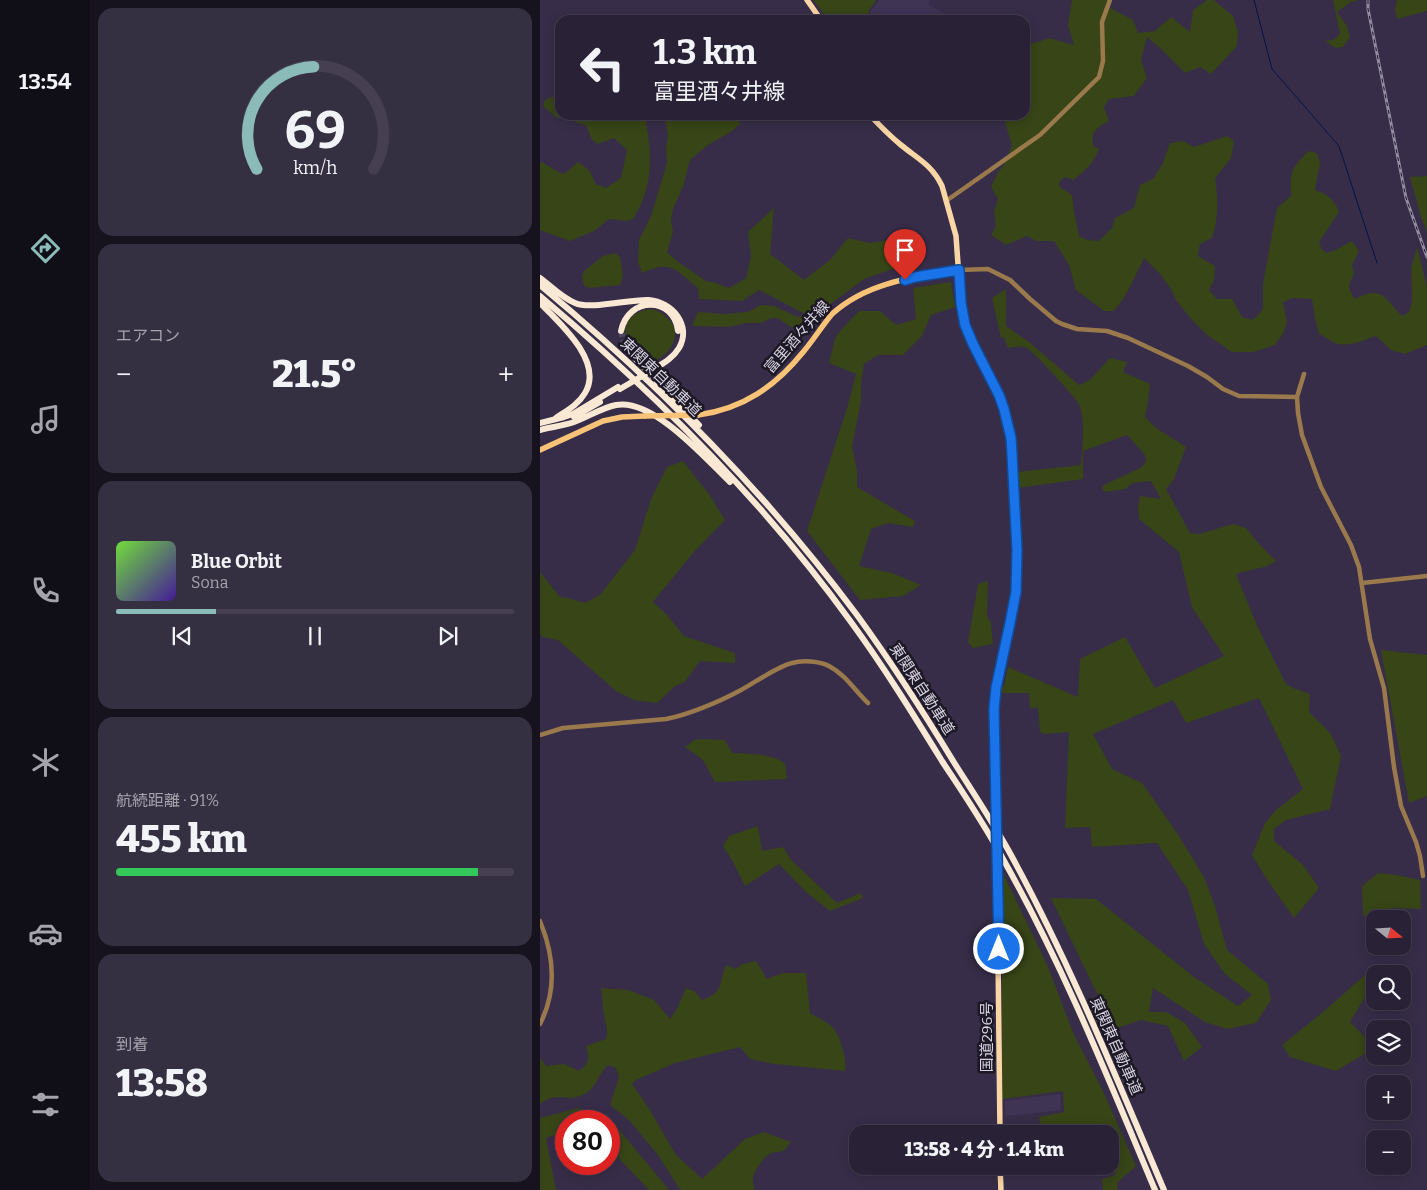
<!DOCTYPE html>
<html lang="ja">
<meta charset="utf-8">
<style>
:root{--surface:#292236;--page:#352f42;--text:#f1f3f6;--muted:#a5a4ad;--line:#453f51;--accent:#8bbbb9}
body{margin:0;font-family:Bitter,"Noto Sans JP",serif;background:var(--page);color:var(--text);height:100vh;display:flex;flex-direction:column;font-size:19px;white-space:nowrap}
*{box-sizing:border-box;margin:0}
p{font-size:16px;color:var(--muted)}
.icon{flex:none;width:28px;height:28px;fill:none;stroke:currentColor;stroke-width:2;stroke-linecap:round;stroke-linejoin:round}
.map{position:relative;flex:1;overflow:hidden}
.drawer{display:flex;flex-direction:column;gap:8px;padding:8px;background:#17131e;width:450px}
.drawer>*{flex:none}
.hud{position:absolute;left:15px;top:15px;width:475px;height:105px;border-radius:15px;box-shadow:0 2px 12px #0003,0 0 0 1px var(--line);background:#292236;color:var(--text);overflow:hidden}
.needle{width:32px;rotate:108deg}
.controls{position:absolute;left:826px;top:910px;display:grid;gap:10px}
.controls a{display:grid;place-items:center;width:45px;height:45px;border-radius:10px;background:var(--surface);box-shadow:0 2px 12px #0003,0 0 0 1px var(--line);font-size:25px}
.speed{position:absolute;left:15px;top:1110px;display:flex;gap:10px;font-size:25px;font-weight:700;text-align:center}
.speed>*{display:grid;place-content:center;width:65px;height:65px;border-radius:50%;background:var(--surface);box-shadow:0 2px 12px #0003,0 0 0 1px var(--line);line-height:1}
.speed .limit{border:8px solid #d22;background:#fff;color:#111}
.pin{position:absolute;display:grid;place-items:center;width:42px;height:42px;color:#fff;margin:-51px -21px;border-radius:50% 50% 50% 0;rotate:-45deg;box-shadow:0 0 5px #0007}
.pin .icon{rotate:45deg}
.me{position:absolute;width:55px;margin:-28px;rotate:0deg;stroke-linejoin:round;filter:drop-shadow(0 0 4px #0008)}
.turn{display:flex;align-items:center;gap:18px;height:105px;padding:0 15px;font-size:22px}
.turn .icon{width:65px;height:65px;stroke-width:2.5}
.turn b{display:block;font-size:35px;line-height:42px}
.big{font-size:38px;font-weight:800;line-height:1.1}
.drawer .widget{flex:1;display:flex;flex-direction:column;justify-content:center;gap:8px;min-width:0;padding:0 18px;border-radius:15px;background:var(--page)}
.drawer .dial{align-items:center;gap:0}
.dial svg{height:130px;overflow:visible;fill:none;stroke:var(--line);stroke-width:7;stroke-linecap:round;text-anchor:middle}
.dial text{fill:var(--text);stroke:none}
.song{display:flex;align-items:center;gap:15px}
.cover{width:60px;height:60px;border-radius:8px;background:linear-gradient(135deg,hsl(100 70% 55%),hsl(260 70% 35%))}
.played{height:5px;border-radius:2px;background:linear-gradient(90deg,var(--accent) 25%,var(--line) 25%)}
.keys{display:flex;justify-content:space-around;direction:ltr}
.heat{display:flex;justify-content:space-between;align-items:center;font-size:28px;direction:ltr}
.charge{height:8px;border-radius:4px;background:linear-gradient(90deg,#34c759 91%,var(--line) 0)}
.trip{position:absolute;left:309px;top:1125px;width:270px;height:50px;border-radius:15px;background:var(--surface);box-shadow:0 2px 12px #0003,0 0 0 1px var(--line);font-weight:800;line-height:50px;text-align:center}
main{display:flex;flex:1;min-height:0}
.dock{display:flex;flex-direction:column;width:90px;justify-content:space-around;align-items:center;background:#100e16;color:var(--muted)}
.dock .icon{width:35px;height:35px}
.dock .on{color:var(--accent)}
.dock b{font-size:22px;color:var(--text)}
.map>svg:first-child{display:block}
</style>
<main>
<nav class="dock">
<b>13:54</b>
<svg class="icon on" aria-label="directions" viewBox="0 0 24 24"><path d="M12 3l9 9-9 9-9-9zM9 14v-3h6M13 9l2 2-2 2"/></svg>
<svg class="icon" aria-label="music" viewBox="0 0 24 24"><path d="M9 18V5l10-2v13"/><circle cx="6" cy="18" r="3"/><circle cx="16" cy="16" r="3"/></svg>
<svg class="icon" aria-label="phone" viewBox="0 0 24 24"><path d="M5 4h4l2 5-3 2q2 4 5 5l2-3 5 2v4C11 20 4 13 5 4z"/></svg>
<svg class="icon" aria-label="climate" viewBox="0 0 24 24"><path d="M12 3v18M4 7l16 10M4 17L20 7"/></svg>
<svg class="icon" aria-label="car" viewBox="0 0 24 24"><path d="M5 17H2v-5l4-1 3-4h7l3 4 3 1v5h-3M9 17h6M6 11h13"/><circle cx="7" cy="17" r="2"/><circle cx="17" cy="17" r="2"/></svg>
<svg class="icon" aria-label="filters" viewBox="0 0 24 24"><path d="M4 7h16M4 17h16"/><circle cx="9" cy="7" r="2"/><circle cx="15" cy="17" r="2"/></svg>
</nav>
<section class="drawer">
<div class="widget dial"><svg viewBox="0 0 100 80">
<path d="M14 69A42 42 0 1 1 86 69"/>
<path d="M14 69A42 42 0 0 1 49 6" stroke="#8bbbb9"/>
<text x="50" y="56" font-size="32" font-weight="700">69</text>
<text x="50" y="72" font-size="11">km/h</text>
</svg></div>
<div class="widget"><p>エアコン</p>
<div class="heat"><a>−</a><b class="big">21.5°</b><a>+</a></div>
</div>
<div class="widget">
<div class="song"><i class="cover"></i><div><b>Blue Orbit</b><p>Sona</p></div></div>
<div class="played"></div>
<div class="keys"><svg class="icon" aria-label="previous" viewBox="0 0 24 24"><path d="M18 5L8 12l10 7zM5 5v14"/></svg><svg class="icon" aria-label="pause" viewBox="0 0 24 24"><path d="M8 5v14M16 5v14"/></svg><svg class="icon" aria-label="next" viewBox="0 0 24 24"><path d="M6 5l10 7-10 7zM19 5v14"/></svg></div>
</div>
<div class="widget"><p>航続距離 · 91%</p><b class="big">455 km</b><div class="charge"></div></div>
<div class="widget"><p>到着</p><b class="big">13:58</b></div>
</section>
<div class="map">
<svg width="887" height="1190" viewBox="0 0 887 1190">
<rect width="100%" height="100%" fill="#372d48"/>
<!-- built -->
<path fill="#403455" d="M339,0H390L388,4L414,19L331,20V11L339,1Z
M520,1094L521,1110L466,1116L465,1101Z"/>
<!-- green -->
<path fill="#374517" d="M273,0H336V1L329,10L328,20H285L283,13Z
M532,0H568L566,6L593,20L598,33L615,31L631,17L650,32L653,10L667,0H674L693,16L698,32L697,46L671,74L660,67L645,73L619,47L607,37L601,60L607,78L594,96L569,99L564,107L569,121C556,128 550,131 554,147L559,148C555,162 545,171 533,180L525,177L520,181L519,186L532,195L534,211L539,236L547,240L559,241L572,228L575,218L594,208L600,185L613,179L623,163L630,143L643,141L654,147L687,136L694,141L691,158L675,178C678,198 679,218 672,238L660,244L658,256L675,266L674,280L669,290L677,299H692L702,317L712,320L717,316L723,309V284L737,208L751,196C750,170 751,170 768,151L777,153L780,163L775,190C787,194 795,200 799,212L779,242L782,250L787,253L796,250L812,241L819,251L812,265L814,274C808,285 807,288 815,299C843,285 844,298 862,316L869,312L872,302V289L871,268L877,247L887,287V345L865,354L851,350L836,336C823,340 807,349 793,342C788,339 784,336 779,334L775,319L772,299L753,298L743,302L747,322L744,332L735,345L713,352H692L667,335L651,319L636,300L631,289L621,275L604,258C595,276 588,295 574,311H564L536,290L529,265L514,241H496L487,236L466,245L451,235L456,226L454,211L458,199L451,187L458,172L464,165L472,145L464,119L461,115H485V44L498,42L509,38L534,45L528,25Z
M793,0H819L811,2L797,12L807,26L810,37L803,47L796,48L785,41L793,40L800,34Z
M857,0H887V11L857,19L855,9Z
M20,94V115H104C113,152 114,186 93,219L87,221L69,219L54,231L30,241L0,230V162C9,165 15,171 24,174L38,162L49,170L56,184L66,188L81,178L87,150L74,138L58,144L52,140L46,125L37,123L29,116L17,118L3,106L5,100Z
M122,115H200V124L192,131L168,145L151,159L148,167L144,184L133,209L131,221L133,232L127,252L137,261L166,281L173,282L189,288L206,278L211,256L208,232L234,208L230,254L264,280L290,260L308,238L330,243L354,239L362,242L378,260L324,279L256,330L237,318L229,319L221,323H206L190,327L152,326L158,312L184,314L208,312L221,305L234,306L258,317L265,314L219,290L202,301L159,299L158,288C136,270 131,259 102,273L98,262L99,240L111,216L127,163L126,148L128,135L126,123Z
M887,176V232L881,217L870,177Z
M75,253L80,257L83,276L80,285L50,288L44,286L42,276L44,271L63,256Z
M411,282L415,307L391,315L382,336L363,355H338L324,364L321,384V401L312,447L317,470V487L375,521L373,527L348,523L331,529L319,566L352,573L381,585L363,596L320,600L267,531L307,408L316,374L289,363L295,339L300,331L319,311H340L356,325L376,319L373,288Z
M466,289V326L489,342L539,385L550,380L570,358L587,362L583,372L610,384L608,403L605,417L616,428L646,447L634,479L626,489L650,533L659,534L693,524L706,528L720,545L736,561C724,570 710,569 696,574L718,628L746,684L753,688L770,694L769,712L791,734L801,756L790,809L746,820L734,829V841L763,865L779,888L754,918L726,878L712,855L725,823L736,810L763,789L719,698L646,723L633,700L553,734L572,769L602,783L637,833L664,877L675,906L687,950L728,984L731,1000L716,1023L687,1029L665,1022L613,988L609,1012H626L645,1023L662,1047L644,1061L628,1026L601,1020L574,1029L511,898L556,899L654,977L698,1006L712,995L685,974L664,944L648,890L617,843L552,847L550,827L525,828L529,732L504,734L500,732L498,708H490L489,693H460V686H464L468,667L538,697L540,659L585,637L615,688L684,656L652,607L639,552L599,519L598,507L600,496L621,499L611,481L593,483L585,489L565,492L562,488L564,485L602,467L606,461L605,455L587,435L543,451V479L478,488L477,472L541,465C542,446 546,423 539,404C536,398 493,351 487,348C481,345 474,347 468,348L464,337L461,338L452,298Z
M112,309C132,315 143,333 128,351C124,356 118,359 112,363L86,338C83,319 94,311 112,309Z
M143,461L171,497L185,520L153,553L113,602L127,615L144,636L195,653V663L160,661L145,682L135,686L117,703L94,700L76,691L18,640L2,637L0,633V572L20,597L28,598L45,603L60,595L95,550L111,499L127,467Z
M448,581L447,616L451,623L453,644L433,648L428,642L438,584Z
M841,650L887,655V796L869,803Z
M163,739L185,740L192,753C210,754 229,753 245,763L247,779L175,782L163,760L145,747L154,740Z
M218,826L222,851L243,847L251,860L297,903L321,893L323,898L290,911L267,893L239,864L205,886L192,860L183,846L189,836Z
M462,871L508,967L534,1035L563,1091L596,1166L578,1182L577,1190H563L562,1179L575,1175L574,1157H570V1134H502L499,1117L524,1112L523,1091L462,1099Z
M838,873L857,875L880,880L881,909L851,908L854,919L823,916L822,886Z
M216,961L227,979L243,973H266L270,1013C276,1017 290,1023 294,1029C300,1036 308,1062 305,1071L235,1064L210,1059L200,1047L135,1063L96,1080L92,1084L108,1107L136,1155L162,1179L205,1139L224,1132L251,1142C241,1157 239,1149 228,1155C223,1158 213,1173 213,1178C212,1181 214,1187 215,1190H141L139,1188L118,1155L89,1120L70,1105L79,1077L76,1068L68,1065C59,1072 57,1087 46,1093C31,1102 26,1095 11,1098C7,1099 3,1102 0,1104V1058L6,1066L24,1064L39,1071C50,1063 49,1059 46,1046L66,1039C69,1030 65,1023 64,1014C62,1006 63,997 61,988L88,990L114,1000L130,1019L137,1009L146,988L154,991L162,1000C184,993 178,984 186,965L195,969L203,964Z
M833,968L824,999L810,1022L827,1039L826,1053L796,1071L750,1057L742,1045L783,1012Z
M38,1108L72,1121L129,1190H109L69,1148V1121H26V1131L6,1138L16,1190H0V1118Z"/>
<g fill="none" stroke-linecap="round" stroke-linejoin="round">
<!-- stream -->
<path stroke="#01144a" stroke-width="1" d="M714,0L732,69L799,146L837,263"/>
<!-- motorway-tunnel -->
<path stroke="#4f465f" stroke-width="6" stroke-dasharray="6 3" stroke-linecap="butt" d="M81,331L84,344L88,351"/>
<!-- tertiary -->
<path stroke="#9a7a4c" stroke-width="4.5" d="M406,201L500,135L559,77L563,61L562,22L570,0
M419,270L448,269L470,280L490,299L516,321L522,324L537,329L567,331L588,338L648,366L667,377L683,389L699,396L757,397
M764,374L757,397L758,413L762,435L781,487L811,545L819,567L830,639L844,688L854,767L861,806L876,842L880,856L883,876
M822,583L887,576
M0,735L23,728L126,719C148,715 181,701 201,690C216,682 236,667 252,663C262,660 280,661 289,666C306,675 315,691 328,703
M0,921C14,955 17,991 0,1024"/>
<!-- primary -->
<path stroke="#f9c377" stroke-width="5.5" d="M158,415C203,409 236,386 264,351C274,339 282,326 292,314C327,282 374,277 419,270
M0,450L63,421L82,417L105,416"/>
<!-- trunk -->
<path stroke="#f9d6a6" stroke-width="5.5" d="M267,0L281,20
M330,115C340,126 350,136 361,145C378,159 392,165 402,186L416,236L420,292L425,325L433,344L459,395L464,409L471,438L472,454L477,539V577L474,606L455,691L457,804
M457,865L460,1134
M460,1166L461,1190"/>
<!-- motorway -->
<path stroke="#f9e9d4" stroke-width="6" d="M0,278C11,286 22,298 35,303C51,310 89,299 109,300C132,302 152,325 139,348C133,358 124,363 114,369
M0,285C117,382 225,492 317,615C352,663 384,713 415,764C434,794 454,824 471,855C530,963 576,1077 624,1190
M0,296C115,393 223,500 311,622C344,667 373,714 402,761C423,793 445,825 463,859C523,965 568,1078 615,1190
M0,303C20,323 64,362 45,393C38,405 26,411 16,418
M81,331C88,296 134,296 138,331
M88,351L159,425
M34,417L60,402
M0,423L24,417L33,414L78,387
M0,430C11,427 23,426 34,422C48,417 61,408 76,405C113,398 165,458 190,482"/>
<defs>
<path id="rail" d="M828,0V9L866,198L887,257"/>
</defs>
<!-- rail casing -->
<use href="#rail" stroke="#948da2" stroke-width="3"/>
<!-- rail -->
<use href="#rail" stroke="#1c1824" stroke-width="1" stroke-dasharray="4" stroke-linecap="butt"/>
<!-- primary-bridge -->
<path stroke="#f9c377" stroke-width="5.5" d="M105,416L158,415"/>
<!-- trunk-bridge -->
<path stroke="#f9d6a6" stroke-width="5.5" d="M457,804V865"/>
<!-- motorway-bridge -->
<path stroke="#f9e9d4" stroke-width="6" d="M80,389L114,369"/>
</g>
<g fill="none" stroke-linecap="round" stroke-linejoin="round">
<defs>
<path id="route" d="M365,280L375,277L419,270L421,303L425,325L433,344L459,395L464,409L471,438L472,454L477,550L476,592L470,623L456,688L454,709L459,949"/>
</defs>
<!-- route casing -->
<use href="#route" stroke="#114b97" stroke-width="12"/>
<!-- route -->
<use href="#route" stroke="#1a73e8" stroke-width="9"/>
</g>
<g text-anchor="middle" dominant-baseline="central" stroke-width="5" stroke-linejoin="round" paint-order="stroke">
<!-- street labels -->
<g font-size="15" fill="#d7d1e2" stroke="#1c1824">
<text transform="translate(257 337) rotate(-49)">富里酒々井線</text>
<text transform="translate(121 377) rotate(44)">東関東自動車道</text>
<text transform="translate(382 689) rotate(57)">東関東自動車道</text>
<text transform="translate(447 1037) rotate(-90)">国道296号</text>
<text transform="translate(576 1046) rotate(66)">東関東自動車道</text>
</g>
</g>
</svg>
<div class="controls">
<a><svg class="needle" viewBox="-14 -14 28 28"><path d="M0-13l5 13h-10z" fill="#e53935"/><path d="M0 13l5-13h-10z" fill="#a5a4ad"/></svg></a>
<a><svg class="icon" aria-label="search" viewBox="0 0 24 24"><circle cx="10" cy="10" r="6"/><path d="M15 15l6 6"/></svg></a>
<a><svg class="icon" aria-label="layers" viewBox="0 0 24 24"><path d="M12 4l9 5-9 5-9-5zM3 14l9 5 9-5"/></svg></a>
<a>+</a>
<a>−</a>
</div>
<div class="speed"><div class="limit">80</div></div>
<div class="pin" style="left:365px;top:280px;background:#d93025"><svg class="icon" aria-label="arrive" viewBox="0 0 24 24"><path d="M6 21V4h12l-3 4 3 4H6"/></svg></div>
<svg class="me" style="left:459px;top:949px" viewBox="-20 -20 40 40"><circle r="17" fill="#1a73e8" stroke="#fff" stroke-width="3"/><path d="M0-11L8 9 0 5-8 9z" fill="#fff"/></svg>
<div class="trip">13:58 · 4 分 · 1.4 km</div>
<div class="hud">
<div class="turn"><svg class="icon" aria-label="left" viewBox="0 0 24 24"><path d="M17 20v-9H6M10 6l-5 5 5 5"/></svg><div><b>1.3 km</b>富里酒々井線</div></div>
</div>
</div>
</main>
